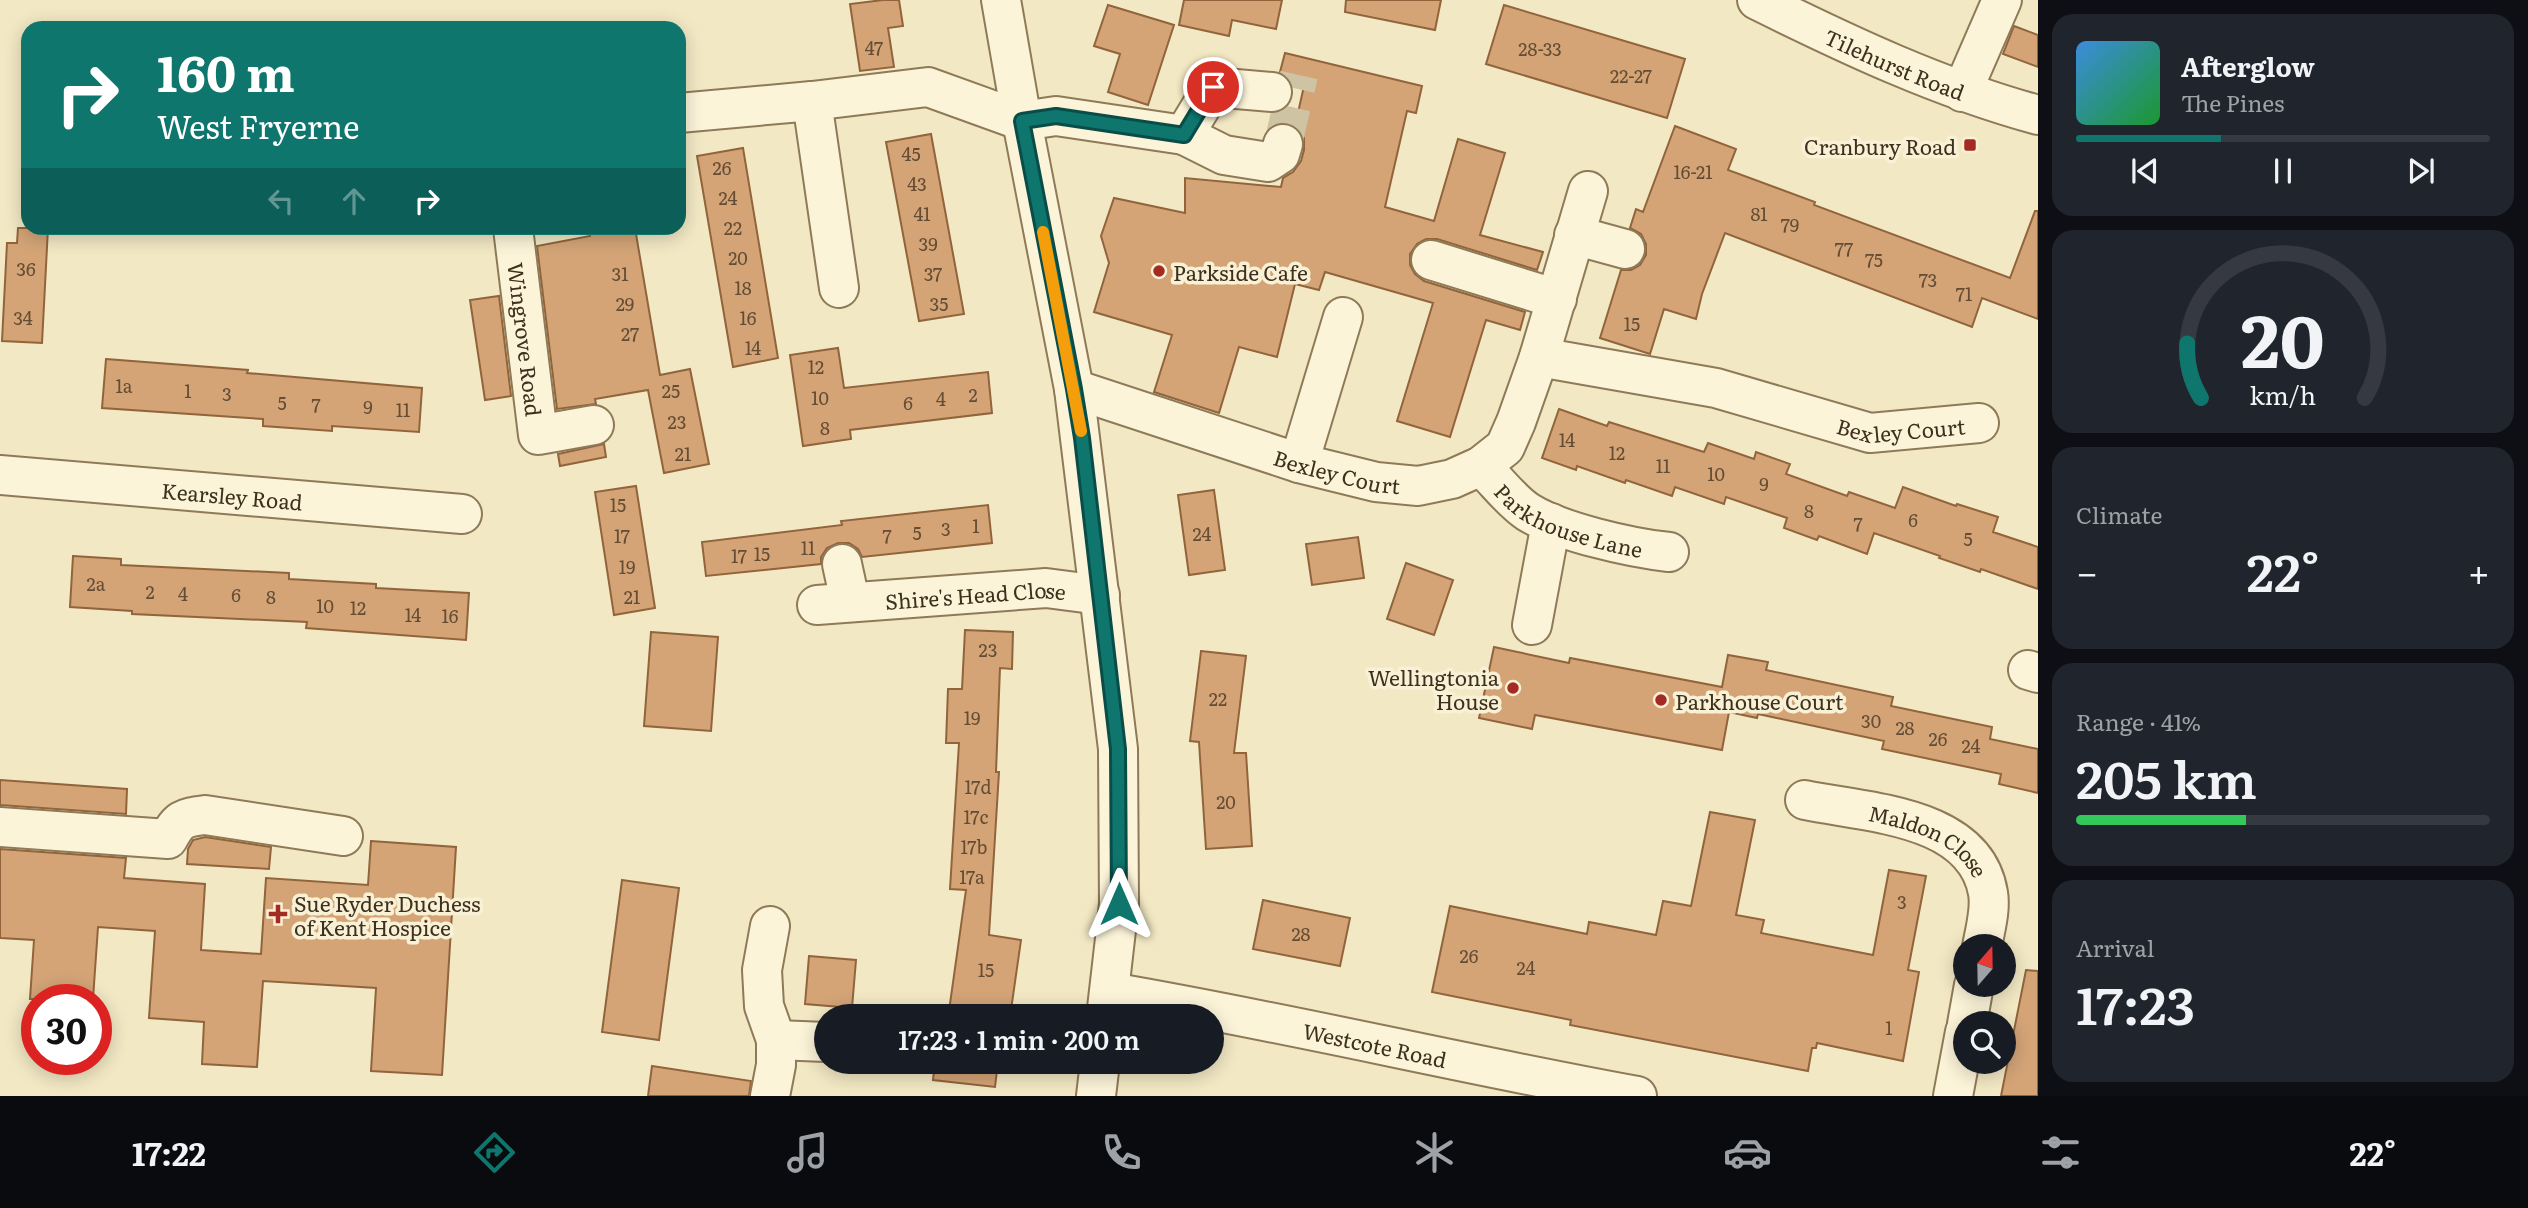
<!DOCTYPE html>
<meta charset="utf-8">
<style>
:root{--surface:#171b24;--page:#20242c;--text:#f1f3f6;--muted:#9ea1a6;--line:#363941;--accent:#0f766e}
body{margin:0;font-family:Literata,serif;background:var(--page);color:var(--text);height:100vh;display:flex;flex-direction:column;font-size:26px;white-space:nowrap}
*{box-sizing:border-box;margin:0}
p{font-size:23px;color:var(--muted)}
.icon{flex:none;width:38px;height:38px;fill:none;stroke:currentColor;stroke-width:2;stroke-linecap:round;stroke-linejoin:round}
.map{position:relative;flex:1;overflow:hidden}
.side{display:flex;flex-direction:column;gap:14px;padding:14px;background:#0d0f14;width:490px}
.side>*{flex:none}
.guide{position:absolute;left:21px;top:21px;width:665px;height:214px;border-radius:21px;box-shadow:0 4px 18px #0003;background:#0f766e;color:#fff;overflow:hidden}
.needle{width:46px;rotate:20deg}
.tools{position:absolute;left:1953px;top:934px;display:grid;gap:14px}
.tools a{display:grid;place-items:center;width:63px;height:63px;border-radius:50%;background:var(--surface);box-shadow:0 4px 18px #0003;font-size:35px}
.speed{position:absolute;left:21px;top:984px;display:flex;gap:14px;font-size:35px;font-weight:700;text-align:center}
.speed>*{display:grid;place-content:center;width:91px;height:91px;border-radius:50%;background:var(--surface);box-shadow:0 4px 18px #0003;line-height:1}
.speed .limit{border:10px solid #d22;background:#fff;color:#111}
.pin{position:absolute;display:grid;place-items:center;width:60px;height:60px;color:#fff;margin:-30px;border:4px solid #fff;border-radius:50%;box-shadow:0 2px 7px #0007}
.me{position:absolute;width:77px;margin:-38px;rotate:0deg;stroke-linejoin:round;filter:drop-shadow(0 0 5px #0008)}
.turn{display:flex;align-items:center;gap:24px;height:147px;padding:0 21px;font-size:32px}
.turn .icon{width:91px;height:91px;stroke-width:2.5}
.turn b{display:block;font-size:49px;line-height:60px}
.lanes{display:flex;align-items:center;height:66px;padding:0 21px;background:#0003;justify-content:center;gap:35px;direction:ltr}
.lanes .off{opacity:.35}
.big{font-size:52px;font-weight:600;line-height:1.1}
.side .tile{flex:1;display:flex;flex-direction:column;justify-content:center;gap:10px;min-width:0;padding:0 24px;border-radius:21px;background:var(--page)}
.side .dial{align-items:center;gap:0}
.dial svg{height:182px;overflow:visible;fill:none;stroke:var(--line);stroke-width:7;stroke-linecap:round;text-anchor:middle}
.dial text{fill:var(--text);stroke:none}
.song{display:flex;align-items:center;gap:21px}
.cover{width:84px;height:84px;border-radius:10px;background:linear-gradient(135deg,hsl(210 70% 55%),hsl(130 70% 35%))}
.played{height:7px;border-radius:4px;background:linear-gradient(90deg,var(--accent) 35%,var(--line) 35%)}
.keys{display:flex;justify-content:space-around;direction:ltr}
.heat{display:flex;justify-content:space-between;align-items:center;font-size:38px;direction:ltr}
.charge{height:10px;border-radius:5px;background:linear-gradient(90deg,#34c759 41%,var(--line) 0)}
.trip{position:absolute;left:814px;top:1004px;width:410px;height:70px;border-radius:35px;background:var(--surface);box-shadow:0 4px 18px #0003;font-weight:600;line-height:70px;text-align:center}
.menu{display:flex;height:112px;justify-content:space-around;align-items:center;background:#090b0e;color:var(--muted)}
.menu .icon{width:49px;height:49px}
.menu .on{color:var(--accent)}
.menu b{font-size:32px;color:var(--text)}
main{display:flex;flex:1;min-height:0}
.map>svg:first-child{display:block}
</style>
<main>
<div class="map">
<svg width="2038" height="1096" viewBox="0 0 2038 1096">
<rect width="100%" height="100%" fill="#f2e8c4"/>
<!-- building -->
<path fill="#d4a477" stroke="#91643c" stroke-width="2" d="M883,0H899L903,26L888,28L894,67L860,71L850,4Z
M1184,0H1282L1276,29L1232,20L1229,36L1179,25Z
M1346,0H1441L1435,30L1345,12Z
M1108,5L1174,25L1148,105L1108,92L1120,54L1094,46Z
M1504,5L1685,59L1667,118L1486,64Z
M2014,26L2038,35V67L2003,54Z
M1285,53L1422,86L1416,113L1407,111L1385,207L1434,221L1458,139L1505,153L1480,235L1543,252L1537,270L1437,239H1426L1417,244L1410,254V265L1415,274L1424,281L1525,312L1520,330L1486,320L1450,437L1397,421L1433,303L1325,272L1319,290L1295,284L1277,357L1239,347L1219,413L1154,392L1172,335L1094,312L1109,263L1101,236L1114,198L1185,213V178L1281,187L1283,178L1293,172L1301,161L1304,150V138L1295,126L1304,86L1292,83L1280,72Z
M1675,126L1736,149L1728,170L1815,202L1814,205L2010,278L2035,211H2038V319L1982,298L1972,327L1725,233L1702,294L1696,319L1664,309L1650,354L1600,338L1621,270H1631L1640,265L1646,255V244L1641,234L1630,228L1636,209L1643,212Z
M931,134L964,314L919,321L886,142Z
M743,148L778,358L733,367L697,156Z
M18,228H48L42,343L2,341L7,243H17Z
M589,228H635L660,375L690,369L709,464L664,473L648,390L595,399L596,404L557,409L537,246L590,236Z
M499,296L511,396L485,400L470,300Z
M838,348L844,388L988,372L992,413L850,430L851,439L803,446L790,355Z
M106,359L248,370L247,373L422,388L419,432L332,426V431L263,426V419L102,408Z
M1559,409L1607,426L1609,422L1704,452L1708,443L1754,459L1756,452L1790,464L1786,474L1847,496L1849,492L1895,508L1903,487L1956,506L1957,504L1998,517L1993,532L2038,547V589L1981,569L1980,572L1939,558L1940,556L1874,533L1867,554L1819,536L1817,540L1784,528L1787,518L1726,497L1724,504L1675,487L1672,496L1626,480L1625,483L1577,466L1576,470L1542,458Z
M604,444L606,457L560,466L558,454Z
M636,486L655,608L614,615L595,492Z
M1214,490L1225,570L1189,575L1178,495Z
M988,505L992,543L862,557L858,549L849,543H838L827,548L821,557V564L706,576L702,542L842,525L841,521Z
M1358,537L1364,578L1312,585L1306,544Z
M73,556L121,559V565L289,573V579L376,584V588L469,593L466,640L306,628L307,622L132,614V611L70,607Z
M1406,563L1453,580L1434,635L1387,619Z
M965,630L1013,632L1012,669L1000,668L996,772H999L989,935L1021,940L1010,1017H940L941,1010L949,1011L966,890L950,889L959,743H946L948,689H962Z
M651,632L718,637L711,731L644,726Z
M1494,647L1569,663L1570,658L1722,687L1728,655L1768,662L1766,670L1893,697L1891,706L1992,727L1990,739L2038,749V793L1999,784L2001,774L1882,749L1884,741L1758,714L1757,718L1729,712L1722,750L1535,715L1532,729L1479,718Z
M1201,651L1246,656L1234,753H1246L1252,846L1206,849L1199,742L1190,741Z
M0,780L127,789L126,814L0,805Z
M1710,812L1755,820L1736,915L1764,920L1761,933L1873,955L1889,870L1926,876L1908,970L1919,972L1903,1061L1817,1043L1816,1048H1812L1808,1071L1570,1025L1571,1020L1432,992L1450,906L1587,934L1589,922L1656,935L1663,901L1691,906Z
M205,837L271,847L269,869L187,864L188,849L193,840Z
M371,841L456,847L442,1075L371,1071L376,988L263,981L257,1067L202,1064L204,1022L149,1018L155,931L98,927L93,999H30L34,940L0,938V849L126,858L124,878L205,884L201,950L261,954L266,878L368,885Z
M622,880L679,888L659,1040L602,1032Z
M1263,900L1350,918L1340,966L1253,949Z
M809,956L856,960L852,1008L805,1004Z
M2026,970L2038,971V1096H2001Z
M935,1062H998L995,1087L933,1080Z
M652,1066L751,1081L749,1096H648Z"/>
<g fill="none" stroke-linecap="round" stroke-linejoin="round">
<!-- minor-tunnel -->
<path stroke="#cec3a3" stroke-width="38" stroke-dasharray="38 19" stroke-linecap="butt" d="M1283,144L1299,75"/>
<defs>
<g id="minor">
<path d="M1001,0L1022,121L1074,389L1118,749L1119,904L1106,1017"/>
<path id="s1" d="M1757,0C1848,45 1939,88 2038,115"/>
<path d="M1962,92L2002,0"/>
<path d="M812,101L839,288"/>
<path d="M679,113L812,101L928,87L1022,121L1056,116L1184,135L1213,87L1272,92"/>
<path d="M1184,135L1224,155L1268,162L1280,154L1283,144"/>
<path id="s2" d="M513,228L538,435L594,425"/>
<path d="M1574,235L1625,249"/>
<path d="M1431,260L1557,299"/>
<path id="s3" d="M1539,357L1716,388L1870,433L1979,423"/>
<path id="s4" d="M1074,389L1299,463L1376,482L1418,486L1452,479L1481,466L1505,447L1516,422L1539,357L1588,191"/>
<path d="M1299,463L1343,317"/>
<path id="s5" d="M1481,466C1496,480 1511,501 1528,512C1560,532 1631,548 1669,552"/>
<path id="s6" d="M0,475L462,514"/>
<path d="M842,564L850,601"/>
<path id="s7" d="M817,605L1046,588L1100,595"/>
<path d="M1532,625L1551,523"/>
<path d="M2028,670L2038,673"/>
<path id="s8" d="M1805,800C1867,813 1975,815 1988,893C1991,910 1985,930 1982,947"/>
<path d="M0,827L168,839C179,819 182,818 205,815L343,836"/>
<path id="s9" d="M1110,992C1286,1022 1461,1064 1637,1096"/>
<path d="M1967,1024L1974,985"/>
<path d="M776,1040L826,1042"/>
<path d="M770,1096L776,1065V1040L764,1006L762,970L770,926"/>
<path d="M1096,1096L1100,1062"/>
<path d="M1953,1096L1965,1032"/>
</g>
</defs>
<!-- minor casing -->
<use href="#minor" stroke="#8f7a58" stroke-width="42"/>
<!-- minor -->
<use href="#minor" stroke="#fcf4d9" stroke-width="38"/>
</g>
<g fill="none" stroke-linecap="round" stroke-linejoin="round">
<defs>
<path id="route" d="M1119,904L1118,749L1082,438L1074,389L1022,121L1056,116L1184,135L1213,87"/>
</defs>
<!-- route casing -->
<use href="#route" stroke="#0a4d48" stroke-width="18"/>
<!-- route -->
<use href="#route" stroke="#0f766e" stroke-width="12"/>
<!-- slow -->
<path stroke="#f59e0b" stroke-width="12" d="M1043,232L1081,431"/>
</g>
<!-- markers -->
<g fill="#a42b23" stroke="#f9f1d5" stroke-width="2.5">
<rect x="1963" y="138" width="14" height="14" rx="3.5"/>
<circle cx="1159" cy="271" r="7"/>
<circle cx="1513" cy="688" r="7"/>
<circle cx="1661" cy="700" r="7"/>
<path d="M274.5 903.5h7v7h7v7h-7v7h-7v-7h-7v-7h7z"/>
</g>
<g text-anchor="middle" dominant-baseline="central" stroke-width="7" stroke-linejoin="round" paint-order="stroke">
<!-- number labels -->
<g font-size="18" fill="#644d34">
<text x="874" y="47">47</text>
<text x="1540" y="48">28-33</text>
<text x="1631" y="75">22-27</text>
<text x="911" y="153">45</text>
<text x="722" y="167">26</text>
<text x="1693" y="171">16-21</text>
<text x="917" y="183">43</text>
<text x="728" y="197">24</text>
<text x="922" y="213">41</text>
<text x="1759" y="213">81</text>
<text x="1790" y="224">79</text>
<text x="733" y="227">22</text>
<text x="928" y="243">39</text>
<text x="1844" y="248">77</text>
<text x="738" y="257">20</text>
<text x="1874" y="259">75</text>
<text x="26" y="268">36</text>
<text x="620" y="273">31</text>
<text x="933" y="273">37</text>
<text x="1928" y="279">73</text>
<text x="743" y="287">18</text>
<text x="1964" y="293">71</text>
<text x="625" y="303">29</text>
<text x="939" y="303">35</text>
<text x="23" y="317">34</text>
<text x="748" y="317">16</text>
<text x="1632" y="323">15</text>
<text x="630" y="333">27</text>
<text x="753" y="347">14</text>
<text x="816" y="366">12</text>
<text x="124" y="385">1a</text>
<text x="188" y="390">1</text>
<text x="671" y="390">25</text>
<text x="227" y="393">3</text>
<text x="973" y="394">2</text>
<text x="820" y="397">10</text>
<text x="941" y="398">4</text>
<text x="282" y="402">5</text>
<text x="908" y="402">6</text>
<text x="316" y="404">7</text>
<text x="368" y="406">9</text>
<text x="403" y="409">11</text>
<text x="677" y="421">23</text>
<text x="825" y="427">8</text>
<text x="1567" y="439">14</text>
<text x="1617" y="452">12</text>
<text x="683" y="453">21</text>
<text x="1663" y="465">11</text>
<text x="1716" y="473">10</text>
<text x="1764" y="483">9</text>
<text x="618" y="504">15</text>
<text x="1809" y="510">8</text>
<text x="1913" y="519">6</text>
<text x="1858" y="523">7</text>
<text x="976" y="525">1</text>
<text x="946" y="528">3</text>
<text x="917" y="532">5</text>
<text x="1202" y="533">24</text>
<text x="622" y="535">17</text>
<text x="887" y="535">7</text>
<text x="1968" y="538">5</text>
<text x="808" y="547">11</text>
<text x="762" y="553">15</text>
<text x="739" y="555">17</text>
<text x="627" y="566">19</text>
<text x="96" y="583">2a</text>
<text x="150" y="591">2</text>
<text x="183" y="593">4</text>
<text x="236" y="594">6</text>
<text x="271" y="596">8</text>
<text x="632" y="596">21</text>
<text x="325" y="605">10</text>
<text x="358" y="607">12</text>
<text x="413" y="614">14</text>
<text x="450" y="615">16</text>
<text x="988" y="649">23</text>
<text x="1218" y="698">22</text>
<text x="972" y="717">19</text>
<text x="1871" y="720">30</text>
<text x="1905" y="727">28</text>
<text x="1938" y="738">26</text>
<text x="1971" y="745">24</text>
<text x="978" y="786">17d</text>
<text x="1226" y="801">20</text>
<text x="976" y="816">17c</text>
<text x="974" y="846">17b</text>
<text x="972" y="876">17a</text>
<text x="1902" y="901">3</text>
<text x="1301" y="933">28</text>
<text x="1469" y="955">26</text>
<text x="1526" y="967">24</text>
<text x="986" y="969">15</text>
<text x="1889" y="1027">1</text>
</g>
<!-- street labels -->
<g font-size="21" fill="#3e301e" stroke="#f9f1d5">
<text stroke="none"><textPath href="#s1" startOffset="152">Tilehurst Road</textPath></text>
<text stroke="none"><textPath href="#s2" startOffset="112">Wingrove Road</textPath></text>
<text stroke="none"><textPath href="#s3" startOffset="371">Bexley Court</textPath></text>
<text stroke="none"><textPath href="#s4" startOffset="276">Bexley Court</textPath></text>
<text stroke="none"><textPath href="#s6" startOffset="233">Kearsley Road</textPath></text>
<text stroke="none"><textPath href="#s5" startOffset="107">Parkhouse Lane</textPath></text>
<text stroke="none"><textPath href="#s7" startOffset="159">Shire's Head Close</textPath></text>
<text stroke="none"><textPath href="#s8" startOffset="133">Maldon Close</textPath></text>
<text stroke="none"><textPath href="#s9" startOffset="270">Westcote Road</textPath></text>
</g>
<!-- poi labels -->
<g font-size="21" fill="#3e301e" stroke="#f9f1d5" text-anchor="start">
<text x="1956" y="145" text-anchor="end">Cranbury Road</text>
<text x="1173" y="271">Parkside Cafe</text>
<text x="1499" y="676" text-anchor="end">Wellingtonia<tspan x="1499" dy="24">House</tspan></text>
<text x="1675" y="700">Parkhouse Court</text>
<text x="294" y="902">Sue Ryder Duchess<tspan x="294" dy="24">of Kent Hospice</tspan></text>
</g>
</g>
</svg>
<div class="tools">
<a><svg class="needle" viewBox="-14 -14 28 28"><path d="M0-13l5 13h-10z" fill="#e53935"/><path d="M0 13l5-13h-10z" fill="#9ea1a6"/></svg></a>
<a><svg class="icon" aria-label="search" viewBox="0 0 24 24"><circle cx="10" cy="10" r="6"/><path d="M15 15l6 6"/></svg></a>
</div>
<div class="speed"><div class="limit">30</div></div>
<div class="pin" style="left:1213px;top:87px;background:#d93025"><svg class="icon" aria-label="arrive" viewBox="0 0 24 24"><path d="M6 21V4h12l-3 4 3 4H6"/></svg></div>
<svg class="me" style="left:1119px;top:904px" viewBox="-20 -20 40 40"><path d="M0-17L14 15 0 8-14 15z" fill="#0f766e" stroke="#fff" stroke-width="4"/></svg>
<div class="trip">17:23 · 1 min · 200 m</div>
<div class="guide">
<div class="turn"><svg class="icon" aria-label="right" viewBox="0 0 24 24"><path d="M7 20v-9h11M14 6l5 5-5 5"/></svg><div><b>160 m</b>West Fryerne</div></div>
<div class="lanes"><svg class="icon off" aria-label="left" viewBox="0 0 24 24"><path d="M17 20v-9H6M10 6l-5 5 5 5"/></svg><svg class="icon off" aria-label="ahead" viewBox="0 0 24 24"><path d="M12 20V5M6 11l6-6 6 6"/></svg><svg class="icon" aria-label="right" viewBox="0 0 24 24"><path d="M7 20v-9h11M14 6l5 5-5 5"/></svg></div>
</div>
</div>
<section class="side">
<div class="tile">
<div class="song"><i class="cover"></i><div><b>Afterglow</b><p>The Pines</p></div></div>
<div class="played"></div>
<div class="keys"><svg class="icon" aria-label="previous" viewBox="0 0 24 24"><path d="M18 5L8 12l10 7zM5 5v14"/></svg><svg class="icon" aria-label="pause" viewBox="0 0 24 24"><path d="M8 5v14M16 5v14"/></svg><svg class="icon" aria-label="next" viewBox="0 0 24 24"><path d="M6 5l10 7-10 7zM19 5v14"/></svg></div>
</div>
<div class="tile dial"><svg viewBox="0 0 100 80">
<path d="M14 69A42 42 0 1 1 86 69"/>
<path d="M14 69A42 42 0 0 1 8 45" stroke="#0f766e"/>
<text x="50" y="56" font-size="32" font-weight="700">20</text>
<text x="50" y="72" font-size="11">km/h</text>
</svg></div>
<div class="tile"><p>Climate</p>
<div class="heat"><a>−</a><b class="big">22°</b><a>+</a></div>
</div>
<div class="tile"><p>Range · 41%</p><b class="big">205 km</b><div class="charge"></div></div>
<div class="tile"><p>Arrival</p><b class="big">17:23</b></div>
</section>
</main>
<nav class="menu">
<b>17:22</b>
<svg class="icon on" aria-label="directions" viewBox="0 0 24 24"><path d="M12 3l9 9-9 9-9-9zM9 14v-3h6M13 9l2 2-2 2"/></svg>
<svg class="icon" aria-label="music" viewBox="0 0 24 24"><path d="M9 18V5l10-2v13"/><circle cx="6" cy="18" r="3"/><circle cx="16" cy="16" r="3"/></svg>
<svg class="icon" aria-label="phone" viewBox="0 0 24 24"><path d="M5 4h4l2 5-3 2q2 4 5 5l2-3 5 2v4C11 20 4 13 5 4z"/></svg>
<svg class="icon" aria-label="climate" viewBox="0 0 24 24"><path d="M12 3v18M4 7l16 10M4 17L20 7"/></svg>
<svg class="icon" aria-label="car" viewBox="0 0 24 24"><path d="M5 17H2v-5l4-1 3-4h7l3 4 3 1v5h-3M9 17h6M6 11h13"/><circle cx="7" cy="17" r="2"/><circle cx="17" cy="17" r="2"/></svg>
<svg class="icon" aria-label="filters" viewBox="0 0 24 24"><path d="M4 7h16M4 17h16"/><circle cx="9" cy="7" r="2"/><circle cx="15" cy="17" r="2"/></svg>
<b>22°</b>
</nav>
